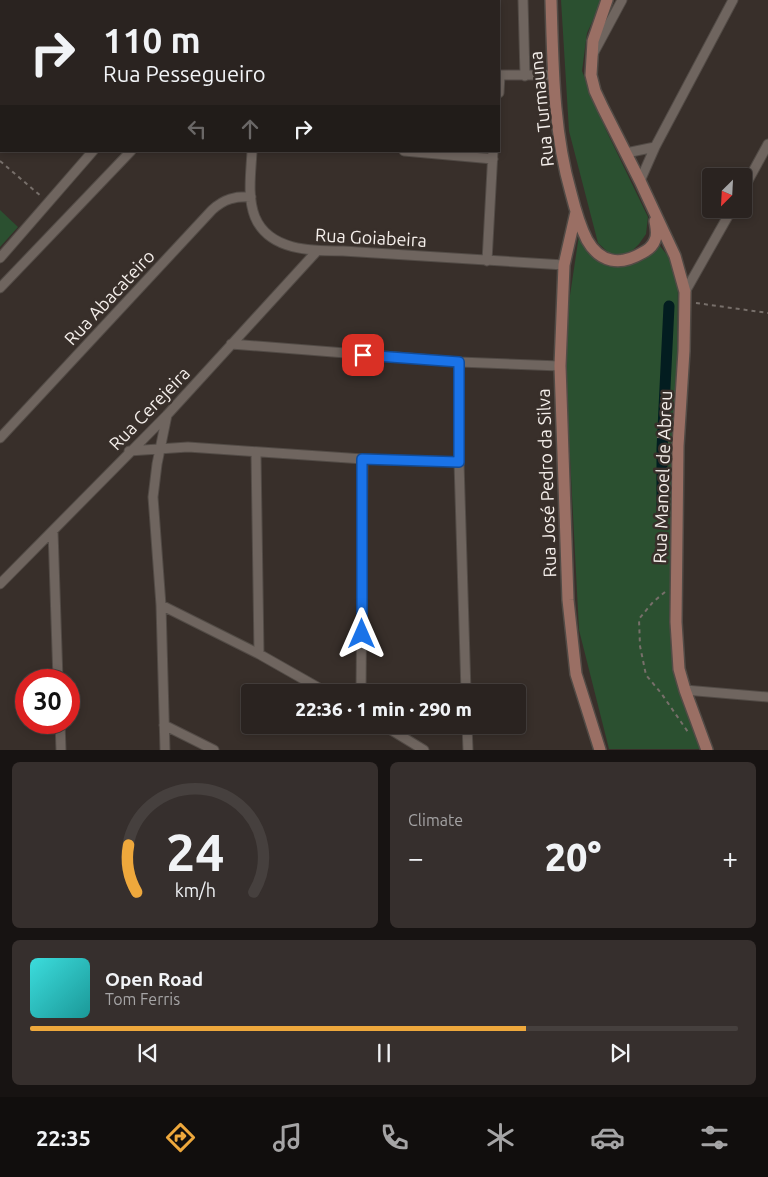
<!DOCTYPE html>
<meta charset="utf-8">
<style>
:root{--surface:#2a2320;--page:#362f2d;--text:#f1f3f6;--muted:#a5a4a5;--line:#46403e;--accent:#eea83c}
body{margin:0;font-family:Ubuntu,sans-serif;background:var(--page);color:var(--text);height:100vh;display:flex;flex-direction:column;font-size:19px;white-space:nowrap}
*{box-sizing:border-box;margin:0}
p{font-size:16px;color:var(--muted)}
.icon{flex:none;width:28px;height:28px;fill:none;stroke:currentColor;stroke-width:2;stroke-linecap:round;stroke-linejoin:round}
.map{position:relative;height:750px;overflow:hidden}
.drawer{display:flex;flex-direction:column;gap:12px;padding:12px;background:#171312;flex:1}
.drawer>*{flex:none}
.guide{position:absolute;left:0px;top:0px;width:500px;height:152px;box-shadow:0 2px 8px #0003,0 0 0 1px var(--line);background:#2a2320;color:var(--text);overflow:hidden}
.needle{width:32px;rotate:204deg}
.controls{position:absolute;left:702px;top:168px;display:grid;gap:10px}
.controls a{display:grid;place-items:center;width:50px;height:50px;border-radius:5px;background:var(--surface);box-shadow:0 2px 8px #0003,0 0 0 1px var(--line);font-size:25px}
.speed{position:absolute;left:15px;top:669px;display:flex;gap:10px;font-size:25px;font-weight:700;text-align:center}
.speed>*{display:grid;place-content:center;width:65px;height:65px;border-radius:50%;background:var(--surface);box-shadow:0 2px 8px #0003,0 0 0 1px var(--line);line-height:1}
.speed .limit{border:8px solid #d22;background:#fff;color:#111}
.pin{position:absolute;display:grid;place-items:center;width:42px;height:42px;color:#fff;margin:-21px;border-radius:10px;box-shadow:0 2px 8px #0006}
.me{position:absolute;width:55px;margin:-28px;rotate:0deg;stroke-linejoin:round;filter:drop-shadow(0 0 4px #0008)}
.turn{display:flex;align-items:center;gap:18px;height:105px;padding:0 20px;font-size:22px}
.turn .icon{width:65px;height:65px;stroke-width:2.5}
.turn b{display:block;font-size:35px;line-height:42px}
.lanes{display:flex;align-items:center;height:48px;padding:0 20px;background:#0003;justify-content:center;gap:25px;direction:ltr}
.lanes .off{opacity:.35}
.big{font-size:38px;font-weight:800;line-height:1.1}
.drawer .widget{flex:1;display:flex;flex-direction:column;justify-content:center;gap:8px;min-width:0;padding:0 18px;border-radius:8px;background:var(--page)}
.drawer .dial{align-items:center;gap:0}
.dial svg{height:130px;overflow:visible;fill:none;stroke:var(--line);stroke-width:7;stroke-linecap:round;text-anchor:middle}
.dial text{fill:var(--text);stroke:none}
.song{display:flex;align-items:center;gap:15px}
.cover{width:60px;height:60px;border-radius:8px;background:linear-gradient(135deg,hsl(180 70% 55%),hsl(180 70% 35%))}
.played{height:5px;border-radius:2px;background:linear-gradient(90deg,var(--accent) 70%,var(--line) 70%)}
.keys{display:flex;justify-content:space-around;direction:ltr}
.heat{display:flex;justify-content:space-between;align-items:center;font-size:28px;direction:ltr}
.drawer .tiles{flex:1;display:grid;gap:12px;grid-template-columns:1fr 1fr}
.widget:last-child{grid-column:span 2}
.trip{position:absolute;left:241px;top:684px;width:285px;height:50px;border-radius:5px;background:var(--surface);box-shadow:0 2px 8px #0003,0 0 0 1px var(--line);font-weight:800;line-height:50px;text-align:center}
.tabs{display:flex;height:80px;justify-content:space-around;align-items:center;background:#110e0d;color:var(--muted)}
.tabs .icon{width:35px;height:35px}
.tabs .on{color:var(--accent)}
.tabs b{font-size:22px;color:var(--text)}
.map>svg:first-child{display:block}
</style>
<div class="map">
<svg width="768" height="750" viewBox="0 0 768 750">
<rect width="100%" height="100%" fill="#382f2a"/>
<!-- green -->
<path fill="#2b5030" d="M561,0H602L587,33L582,71L606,130L648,217L646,234L639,244L628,255L610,254L598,243L569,131Z
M0,210L18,227L0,247Z
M579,235L594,254L637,260L660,246L668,256L678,283L676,435L670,638L672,658L675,671L704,749H609L579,630L565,361L569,302Z"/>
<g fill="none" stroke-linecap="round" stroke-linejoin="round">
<!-- canal -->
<path stroke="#031d20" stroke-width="11" d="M662,513V449L669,306"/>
<defs>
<path id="street" d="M73,0L75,1
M205,0L206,1
M523,0L525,76
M55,1L56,0
M237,1L238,0
M276,1L277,0
M475,1V0
M0,18H1
M0,30L1,32
M593,54L622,0
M0,62L1,61
M499,75H553
M499,93L500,75
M252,151C251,172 247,197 255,217C269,251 312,251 343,251L564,265
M404,151L493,159
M626,153L655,147
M640,181L655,147L733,0
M744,188L768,144
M0,258L93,151
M487,261L493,151
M0,288L131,151
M685,292L732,209
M231,344L459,362L560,366
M459,362V462L466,692
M0,438L212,210C224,199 235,196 251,197
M129,451L188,447L363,459L459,462
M256,453L259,654
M53,531L58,680
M0,584L167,415L317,251
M161,605L259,654L326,692
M685,690L768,697
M361,692L363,459
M60,722L61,750
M164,725L214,750
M383,725L424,750
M467,725L468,750
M165,750L161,605L153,497L157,464L167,415"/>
<path id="secondary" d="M551,0C553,65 553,130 571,193C575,209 580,226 587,240C600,263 620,266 642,253C648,250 653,246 655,240C658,234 656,228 655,221
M607,0L593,41L591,75L595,91L603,108L640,181L675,256L685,292L684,351L678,446L676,622L679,669L685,690L707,750
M576,212L564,265L560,366L568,600L576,674L600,750"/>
</defs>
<!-- street casing -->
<use href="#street" stroke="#524b46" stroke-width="11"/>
<!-- secondary casing -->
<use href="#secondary" stroke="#524b46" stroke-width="14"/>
<!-- path -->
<path stroke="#776f6a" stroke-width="2" stroke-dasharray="4 4" stroke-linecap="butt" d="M0,161L42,197
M696,303L768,313
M657,437L668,438
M665,592L653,602L639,619L640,646L646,675L661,693L688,732"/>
<!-- street -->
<use href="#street" stroke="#6f655f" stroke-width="9"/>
<!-- secondary -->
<use href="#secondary" stroke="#9a6f64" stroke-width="11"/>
</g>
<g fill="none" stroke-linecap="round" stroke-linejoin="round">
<defs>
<path id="route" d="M362,634V459L459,462V362L363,355"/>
</defs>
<!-- route casing -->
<use href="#route" stroke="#114b97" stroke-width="12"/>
<!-- route -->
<use href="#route" stroke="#1a73e8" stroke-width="9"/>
</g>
<g text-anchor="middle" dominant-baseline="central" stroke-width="5" stroke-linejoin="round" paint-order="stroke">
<!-- street labels -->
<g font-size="18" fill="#f4eeea" stroke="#382f2a">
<text transform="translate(541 109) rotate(-96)">Rua Turmauna</text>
<text transform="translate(371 237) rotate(3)">Rua Goiabeira</text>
<text transform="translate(109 297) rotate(-47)">Rua Abacateiro</text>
<text transform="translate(149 408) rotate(-46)">Rua Cerejeira</text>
<text transform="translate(662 477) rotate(-88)">Rua Manoel de Abreu</text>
<text transform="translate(546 483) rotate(-92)">Rua José Pedro da Silva</text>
</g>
</g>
</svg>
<div class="controls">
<a><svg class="needle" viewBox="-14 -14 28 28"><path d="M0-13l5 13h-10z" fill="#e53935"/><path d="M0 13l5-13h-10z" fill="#a5a4a5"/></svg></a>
</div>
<div class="speed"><div class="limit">30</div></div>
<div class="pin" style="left:363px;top:355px;background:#d93025"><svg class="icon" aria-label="arrive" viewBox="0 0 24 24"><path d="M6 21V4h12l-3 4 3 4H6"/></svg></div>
<svg class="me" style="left:362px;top:634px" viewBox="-20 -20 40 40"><path d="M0-17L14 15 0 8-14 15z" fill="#1a73e8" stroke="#fff" stroke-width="4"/></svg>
<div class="trip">22:36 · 1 min · 290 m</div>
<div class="guide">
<div class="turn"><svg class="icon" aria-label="right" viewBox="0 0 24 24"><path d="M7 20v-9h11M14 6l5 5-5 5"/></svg><div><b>110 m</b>Rua Pessegueiro</div></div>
<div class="lanes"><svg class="icon off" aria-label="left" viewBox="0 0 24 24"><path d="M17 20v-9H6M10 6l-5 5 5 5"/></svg><svg class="icon off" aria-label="ahead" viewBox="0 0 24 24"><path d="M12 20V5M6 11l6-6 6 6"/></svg><svg class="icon" aria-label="right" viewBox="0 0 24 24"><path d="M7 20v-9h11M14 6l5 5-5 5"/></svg></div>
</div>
</div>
<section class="drawer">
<div class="tiles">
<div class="widget dial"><svg viewBox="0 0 100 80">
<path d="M14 69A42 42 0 1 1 86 69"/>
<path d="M14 69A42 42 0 0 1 9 40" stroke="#eea83c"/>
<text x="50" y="56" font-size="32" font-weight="700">24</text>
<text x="50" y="72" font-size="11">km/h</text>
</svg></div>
<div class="widget"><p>Climate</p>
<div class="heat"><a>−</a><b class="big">20°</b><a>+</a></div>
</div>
<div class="widget">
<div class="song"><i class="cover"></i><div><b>Open Road</b><p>Tom Ferris</p></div></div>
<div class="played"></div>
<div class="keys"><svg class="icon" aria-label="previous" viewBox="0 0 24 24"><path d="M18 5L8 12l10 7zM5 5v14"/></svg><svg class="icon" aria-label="pause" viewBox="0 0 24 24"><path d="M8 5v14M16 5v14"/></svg><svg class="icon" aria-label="next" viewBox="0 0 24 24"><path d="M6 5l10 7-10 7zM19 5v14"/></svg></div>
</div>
</div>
</section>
<nav class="tabs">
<b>22:35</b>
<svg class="icon on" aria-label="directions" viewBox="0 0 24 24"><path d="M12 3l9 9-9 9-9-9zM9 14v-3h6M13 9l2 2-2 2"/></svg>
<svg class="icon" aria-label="music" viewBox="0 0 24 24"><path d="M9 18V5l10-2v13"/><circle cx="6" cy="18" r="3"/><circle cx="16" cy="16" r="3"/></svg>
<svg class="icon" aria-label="phone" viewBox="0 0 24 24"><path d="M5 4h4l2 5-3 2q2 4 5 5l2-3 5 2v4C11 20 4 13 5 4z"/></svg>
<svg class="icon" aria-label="climate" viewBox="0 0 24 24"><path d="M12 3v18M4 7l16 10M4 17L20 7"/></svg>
<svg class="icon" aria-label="car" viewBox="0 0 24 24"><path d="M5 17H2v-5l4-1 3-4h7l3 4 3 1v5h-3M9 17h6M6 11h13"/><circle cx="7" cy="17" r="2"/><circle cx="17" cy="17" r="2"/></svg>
<svg class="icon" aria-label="filters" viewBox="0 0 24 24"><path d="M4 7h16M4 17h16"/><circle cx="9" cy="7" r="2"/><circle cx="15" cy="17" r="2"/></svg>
</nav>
